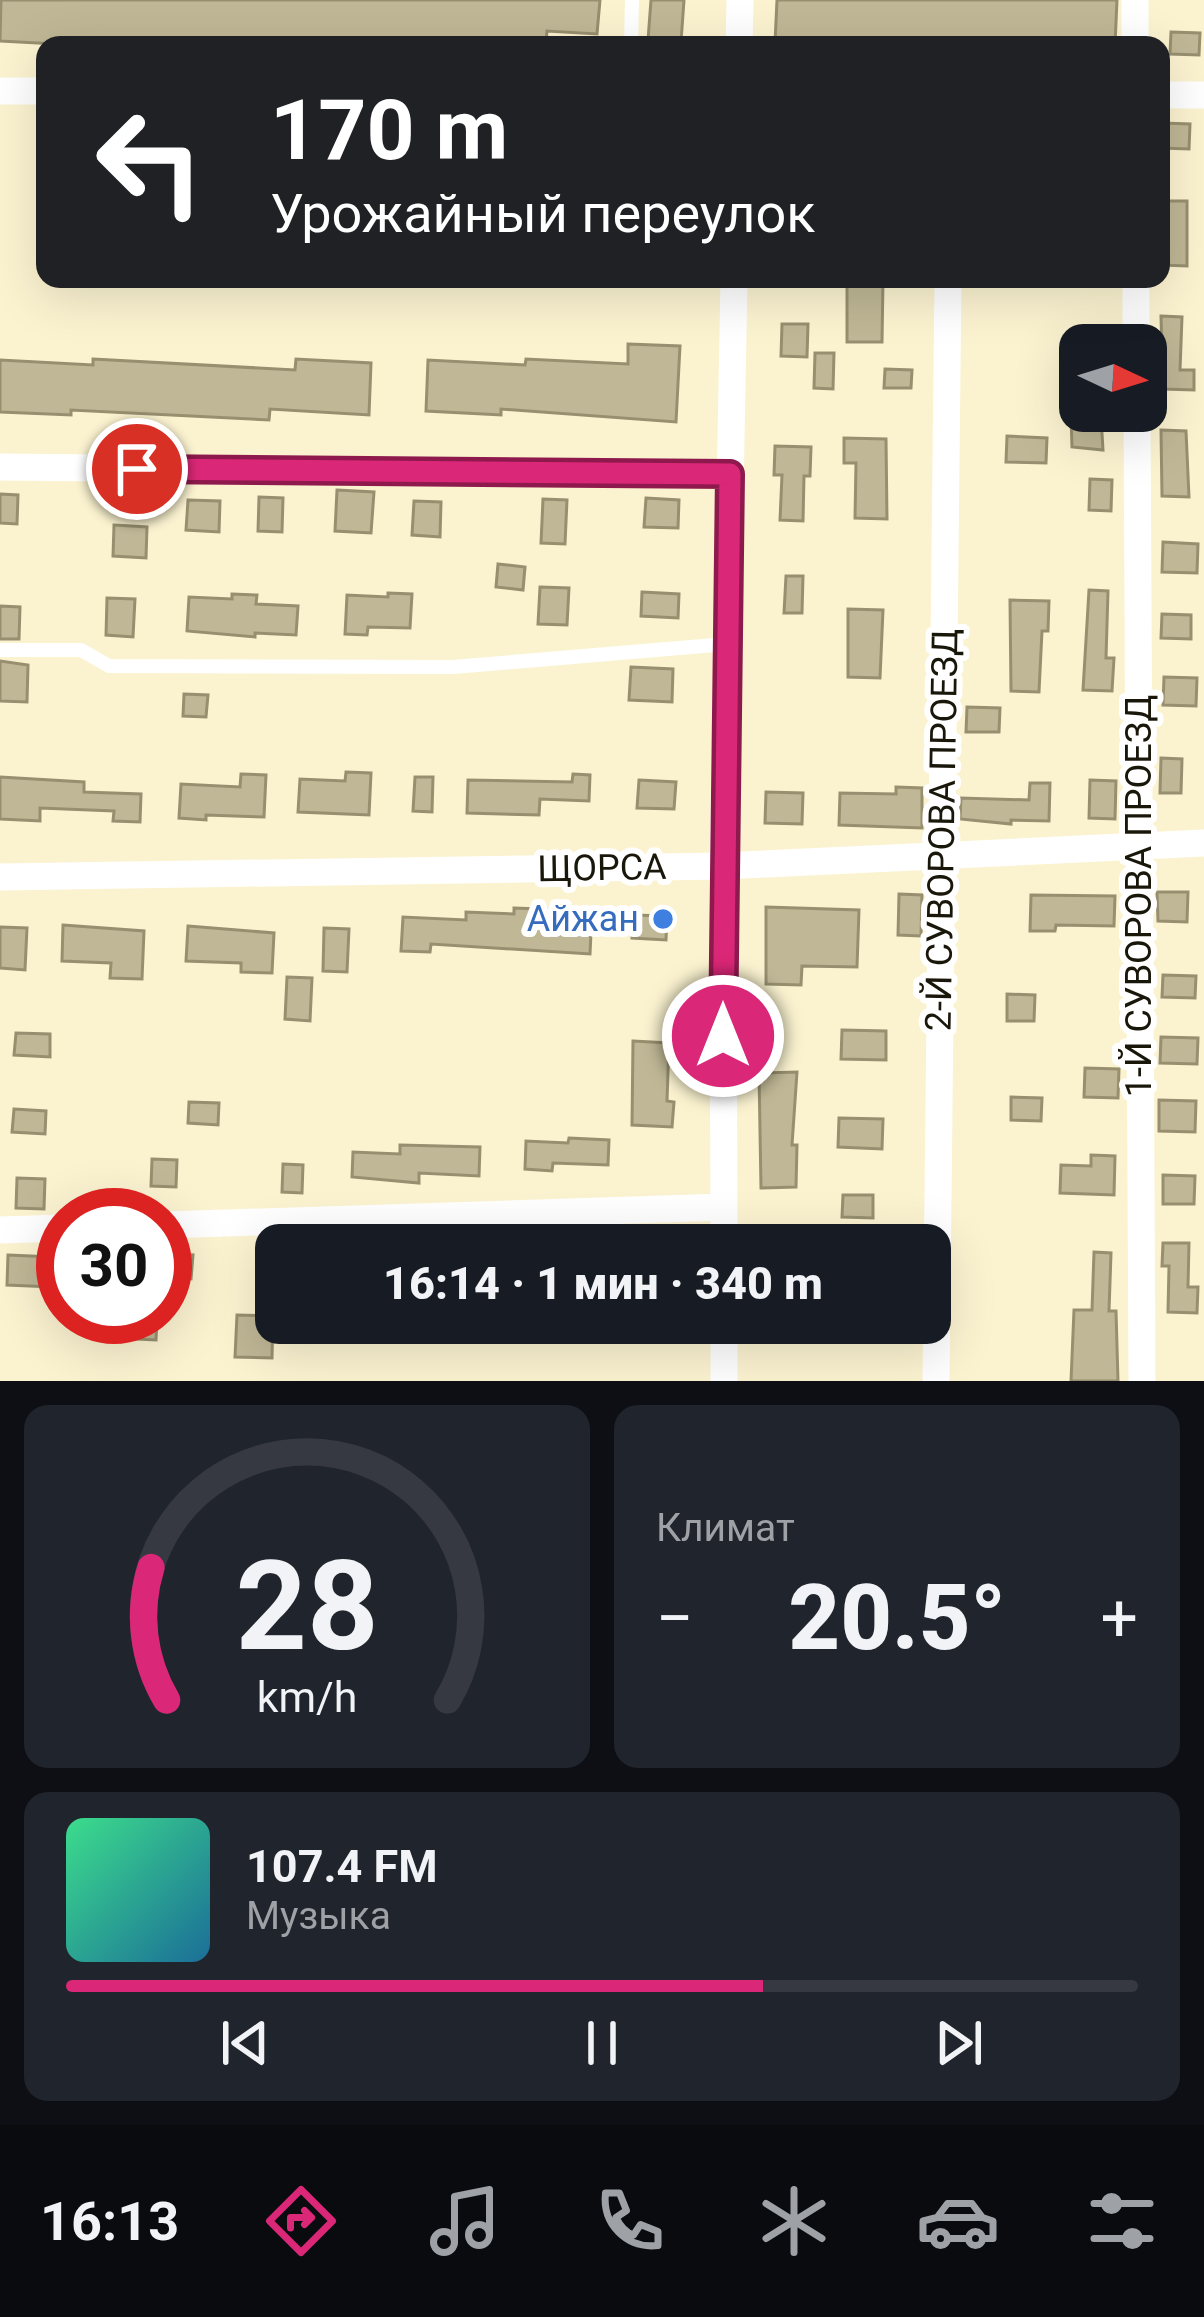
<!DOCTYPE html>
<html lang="ru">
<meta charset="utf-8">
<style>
:root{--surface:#171b24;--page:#20242c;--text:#f1f3f6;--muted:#9ea1a6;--line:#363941;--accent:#db2777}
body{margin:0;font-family:Roboto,sans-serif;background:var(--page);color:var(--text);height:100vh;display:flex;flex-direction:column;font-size:45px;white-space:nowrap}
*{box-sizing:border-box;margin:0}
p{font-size:39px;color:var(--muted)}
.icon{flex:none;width:66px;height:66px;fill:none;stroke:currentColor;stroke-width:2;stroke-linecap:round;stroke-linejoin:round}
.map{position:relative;height:1381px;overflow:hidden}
.drawer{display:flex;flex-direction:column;gap:24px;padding:24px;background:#0d0f14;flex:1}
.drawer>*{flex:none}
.guide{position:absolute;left:36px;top:36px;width:1134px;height:252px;border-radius:24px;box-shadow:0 12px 48px #0002;background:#202124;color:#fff;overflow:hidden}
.needle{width:78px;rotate:94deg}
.tools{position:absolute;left:1059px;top:324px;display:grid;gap:24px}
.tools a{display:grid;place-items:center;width:108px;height:108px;border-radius:24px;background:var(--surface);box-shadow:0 12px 48px #0002;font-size:60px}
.speed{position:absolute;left:36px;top:1188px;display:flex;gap:24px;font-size:60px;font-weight:700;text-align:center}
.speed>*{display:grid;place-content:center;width:156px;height:156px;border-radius:50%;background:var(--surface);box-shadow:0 12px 48px #0002;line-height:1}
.speed .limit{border:18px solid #d22;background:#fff;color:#111}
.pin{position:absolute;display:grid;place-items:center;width:102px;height:102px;color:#fff;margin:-51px;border:6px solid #fff;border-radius:50%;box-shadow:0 3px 12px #0007}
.me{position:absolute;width:132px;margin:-66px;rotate:0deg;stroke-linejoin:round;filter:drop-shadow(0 0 9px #0008)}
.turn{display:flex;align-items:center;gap:42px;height:252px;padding:0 36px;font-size:54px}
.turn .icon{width:156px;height:156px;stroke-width:2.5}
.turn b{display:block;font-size:84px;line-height:102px}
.big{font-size:90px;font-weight:800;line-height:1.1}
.drawer .widget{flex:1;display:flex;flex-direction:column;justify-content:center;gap:18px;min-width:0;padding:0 42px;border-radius:24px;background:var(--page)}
.drawer .dial{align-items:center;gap:0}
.dial svg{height:312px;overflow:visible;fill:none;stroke:var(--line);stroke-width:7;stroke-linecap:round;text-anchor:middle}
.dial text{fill:var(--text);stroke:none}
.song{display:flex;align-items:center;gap:36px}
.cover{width:144px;height:144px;border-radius:18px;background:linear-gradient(135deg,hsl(150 70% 55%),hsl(200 70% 35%))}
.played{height:12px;border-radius:6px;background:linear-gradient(90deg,var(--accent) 65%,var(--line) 65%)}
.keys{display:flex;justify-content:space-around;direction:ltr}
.heat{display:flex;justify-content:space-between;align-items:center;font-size:66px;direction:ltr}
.drawer .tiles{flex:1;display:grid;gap:24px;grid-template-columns:1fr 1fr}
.widget:last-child{grid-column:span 2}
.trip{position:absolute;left:255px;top:1224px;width:696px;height:120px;border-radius:24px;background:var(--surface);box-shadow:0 12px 48px #0002;font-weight:800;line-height:120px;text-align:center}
.menu{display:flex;height:192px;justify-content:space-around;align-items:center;background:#090b0e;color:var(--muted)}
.menu .icon{width:84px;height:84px}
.menu .active{color:var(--accent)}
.menu b{font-size:54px;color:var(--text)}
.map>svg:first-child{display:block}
</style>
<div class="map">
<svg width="1204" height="1381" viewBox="0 0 1204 1381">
<rect width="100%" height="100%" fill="#fbf3d0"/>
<!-- building -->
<path fill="#bfb795" stroke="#978f6f" stroke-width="3" d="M1,0H600L597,34L547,31L546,43L374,39L373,44L275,39L274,44L176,39L175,44L74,39V45L0,41Z
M651,0H684L681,42L648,40Z
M777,0H1117L1115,45L775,43Z
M1171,32L1200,33L1199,55L1170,54Z
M1162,123L1190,124L1189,149L1161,148Z
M1161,201H1187V266L1161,265Z
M847,279L883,280L882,342H847Z
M1161,316L1182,317L1180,370H1194V390L1163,389Z
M782,324H808L807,357L781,356Z
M628,344L680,346L676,422L501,409V415L426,411L428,360L525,365L526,359L628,364Z
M815,353H834L833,389L814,388Z
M93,359L295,370L296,359L371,363L369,415L270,409L269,420L71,410V415L0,412V360L93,365Z
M885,369L912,370L911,388H884Z
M1071,415L1101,416L1103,450L1072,447Z
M1161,430L1186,431L1189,497L1162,496Z
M1007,436L1047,438L1046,463L1006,462Z
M844,438L886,439L887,519L855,518L856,463H844Z
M775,446L811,447L810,476H804L803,521L780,520L782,475H774Z
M1090,479L1112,480L1111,511L1089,510Z
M337,490L374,492L371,533L335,531Z
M0,494L18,495L17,524L0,523Z
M259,497L283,498L282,532L258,531Z
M646,498L679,500L678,528L644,527Z
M543,499L567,500L565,544L541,543Z
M188,500L220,501L219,532L186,530Z
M414,501L441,502L440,537L412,535Z
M114,525L147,527L146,558L113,556Z
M1163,542L1198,544L1197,573L1162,572Z
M498,564L525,567L523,590L496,587Z
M786,576H803L802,613H784Z
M540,587L569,588L567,625L538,624Z
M1089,590L1108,591L1106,658H1114L1112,691L1083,690Z
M642,592L679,594L678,618L641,616Z
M388,593L412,594L410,628L368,627L367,635L345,634L347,595L388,597Z
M232,594L257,595L256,604L298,606L296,635L255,633V637L187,631L189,597L232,599Z
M107,598L135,599L133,637L106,635Z
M1010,600L1049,601L1048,631H1042L1039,692L1011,691Z
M0,606L20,607L19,639H0Z
M848,609L883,610L880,678L848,677Z
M1162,614L1191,615V639L1161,638Z
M0,661L28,665L27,702L0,701Z
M631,667L673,669L672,702L629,700Z
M1164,677L1197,678L1196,706L1163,705Z
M184,694L208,695L206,717L183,716Z
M967,707L1000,708L999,732H966Z
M1161,758L1182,759L1181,793H1160Z
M346,772L371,773L369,815L298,812L300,779L345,781Z
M241,774L266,775L264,817L206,815V820L179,818L181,784L240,787Z
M573,774L590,775L589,801L540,799L539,815L467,813L468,780L572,782Z
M0,777L84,782V792L141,794L140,822L113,821L114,811L40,808V821L0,819Z
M415,777H433L432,812L413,811Z
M639,780L676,782L674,809L637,808Z
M1090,780L1116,781L1115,819L1089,818Z
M1030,783H1050L1049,821L1011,820V824L960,819L961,798L1029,800Z
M896,787L922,788V828L839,825L840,793L896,794Z
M766,792L803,793L802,824L765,823Z
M1157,892H1188L1187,922L1158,921Z
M899,894L922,895L921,936L898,935Z
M1031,895L1115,896L1114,926L1056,925L1055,931H1030Z
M766,907L859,910L857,967L802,966L801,985L766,984Z
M514,908L592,911L590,954L431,944L430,952L401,951L403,917L466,920V912L514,914Z
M633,915L667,916L666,940L632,938Z
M63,925L144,931L142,979L110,978L111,963L62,961Z
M188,926L274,933L272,973L241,972V963L186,961Z
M0,927L27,928L25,970L0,968Z
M324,928L349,929L347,972L323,971Z
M1163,975L1196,976L1195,998L1162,997Z
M287,977L312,978L310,1021L285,1019Z
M1007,994L1035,995L1034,1021H1007Z
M842,1030L886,1031V1060L841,1059Z
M16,1033L50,1034V1057L14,1055Z
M1161,1037L1198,1038L1197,1064L1160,1063Z
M633,1041L669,1043L667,1101L674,1102L672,1127L632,1125Z
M1085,1068L1119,1069L1118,1098L1084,1097Z
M797,1072L792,1145H797L796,1187L761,1188L759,1073Z
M1011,1097L1042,1098L1041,1121L1011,1120Z
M1159,1100L1196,1101L1195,1132L1159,1131Z
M189,1102L219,1103L218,1125L188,1123Z
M14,1109L46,1111L45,1134L12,1132Z
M839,1118L883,1119L882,1149L838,1147Z
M569,1138L609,1140L608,1165L553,1163L552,1171L525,1169L526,1141L568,1143Z
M400,1145L480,1147L479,1176L419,1173V1183L352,1177L353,1152L400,1154Z
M1091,1155L1115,1156L1114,1195L1060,1193L1061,1165L1091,1166Z
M152,1159L177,1160L176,1187L151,1186Z
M283,1164L303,1165L302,1193L282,1192Z
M1163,1175L1195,1176L1194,1204H1163Z
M17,1178L45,1179L44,1209L16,1208Z
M843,1195H873V1218L842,1217Z
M1163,1243H1189L1188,1287H1198L1197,1313L1168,1312L1169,1266H1162Z
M1094,1252L1111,1253L1109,1311H1116L1118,1381H1071L1074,1310H1092Z
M165,1253L193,1255L191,1279L165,1277Z
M8,1255L53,1257L52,1287L7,1285Z
M237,1315L273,1316L272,1358L235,1357Z
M116,1317H157L156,1340L115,1338Z"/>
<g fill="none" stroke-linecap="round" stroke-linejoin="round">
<!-- lane -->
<path stroke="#fff" stroke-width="14" d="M631,45L632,0
M0,650H81L109,666L453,667L727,644"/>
<!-- street -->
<path stroke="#fff" stroke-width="27" d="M1135,0V45
M739,45L740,0
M0,91H45
M1161,95H1204
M1136,279V345
M1137,411L1142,1381
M0,467L730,474
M0,877L723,866L1204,843
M165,1225L724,1207
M0,1230L63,1228
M724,1245L723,866L734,279
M724,1323V1381
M936,1381L948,279"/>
</g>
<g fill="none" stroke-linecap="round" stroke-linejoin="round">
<defs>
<path id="route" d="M137,469L730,474L723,1036"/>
</defs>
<!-- route casing -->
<use href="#route" stroke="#8e194d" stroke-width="30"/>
<!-- route -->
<use href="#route" stroke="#db2777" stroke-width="21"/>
</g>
<!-- markers -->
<circle fill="#3f7fe0" stroke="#fff" stroke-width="4.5" cx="663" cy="919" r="12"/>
<g text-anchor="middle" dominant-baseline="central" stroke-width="12" stroke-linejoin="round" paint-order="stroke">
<!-- street labels -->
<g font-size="36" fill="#19160a" stroke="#fff">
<text transform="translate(942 830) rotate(-89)">2-Й СУВОРОВА ПРОЕЗД</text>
<text transform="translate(602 868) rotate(-1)">ЩОРСА</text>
<text transform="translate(1139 896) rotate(-90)">1-Й СУВОРОВА ПРОЕЗД</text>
</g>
<!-- shop labels -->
<g font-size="36" fill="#366cbe" stroke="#fff" text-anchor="end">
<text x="639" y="919">Айжан</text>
</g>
</g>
</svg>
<div class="tools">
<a><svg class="needle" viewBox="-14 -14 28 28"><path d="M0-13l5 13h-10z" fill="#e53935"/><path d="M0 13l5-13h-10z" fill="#9ea1a6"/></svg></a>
</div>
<div class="speed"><div class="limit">30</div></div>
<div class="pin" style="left:137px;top:469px;background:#d93025"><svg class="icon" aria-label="arrive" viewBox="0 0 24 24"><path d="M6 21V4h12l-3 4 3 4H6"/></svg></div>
<svg class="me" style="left:723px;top:1036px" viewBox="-20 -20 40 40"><circle r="17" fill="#db2777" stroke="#fff" stroke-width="3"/><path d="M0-11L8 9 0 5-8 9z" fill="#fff"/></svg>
<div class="trip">16:14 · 1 мин · 340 m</div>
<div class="guide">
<div class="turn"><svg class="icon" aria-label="left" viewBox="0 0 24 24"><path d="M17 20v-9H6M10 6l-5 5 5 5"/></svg><div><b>170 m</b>Урожайный переулок</div></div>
</div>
</div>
<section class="drawer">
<div class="tiles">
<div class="widget dial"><svg viewBox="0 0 100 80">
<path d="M14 69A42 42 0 1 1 86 69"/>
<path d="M14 69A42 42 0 0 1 10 35" stroke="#db2777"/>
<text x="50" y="56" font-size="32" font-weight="700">28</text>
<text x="50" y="72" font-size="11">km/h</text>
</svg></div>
<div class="widget"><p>Климат</p>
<div class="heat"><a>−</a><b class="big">20.5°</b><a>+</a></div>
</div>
<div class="widget">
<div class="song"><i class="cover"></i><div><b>107.4 FM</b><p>Музыка</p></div></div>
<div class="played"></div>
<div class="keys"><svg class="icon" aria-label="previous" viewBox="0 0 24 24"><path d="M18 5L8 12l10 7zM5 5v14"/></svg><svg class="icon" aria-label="pause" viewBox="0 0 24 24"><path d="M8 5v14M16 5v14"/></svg><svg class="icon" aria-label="next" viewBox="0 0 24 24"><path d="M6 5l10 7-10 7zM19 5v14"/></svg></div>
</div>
</div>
</section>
<nav class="menu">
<b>16:13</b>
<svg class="icon active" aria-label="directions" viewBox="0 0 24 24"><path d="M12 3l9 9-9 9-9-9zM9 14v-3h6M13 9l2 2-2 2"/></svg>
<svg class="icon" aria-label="music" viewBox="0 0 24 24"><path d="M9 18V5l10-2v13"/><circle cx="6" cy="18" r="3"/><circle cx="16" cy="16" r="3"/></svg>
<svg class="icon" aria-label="phone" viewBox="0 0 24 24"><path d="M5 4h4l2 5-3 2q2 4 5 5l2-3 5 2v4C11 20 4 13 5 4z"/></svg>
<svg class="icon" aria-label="climate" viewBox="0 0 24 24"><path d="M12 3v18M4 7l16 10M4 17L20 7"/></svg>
<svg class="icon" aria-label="car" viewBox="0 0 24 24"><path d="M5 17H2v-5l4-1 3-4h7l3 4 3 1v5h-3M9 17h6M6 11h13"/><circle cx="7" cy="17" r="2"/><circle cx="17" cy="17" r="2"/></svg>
<svg class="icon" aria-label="filters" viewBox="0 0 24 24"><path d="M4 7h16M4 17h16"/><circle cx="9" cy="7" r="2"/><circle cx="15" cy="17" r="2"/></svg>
</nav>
